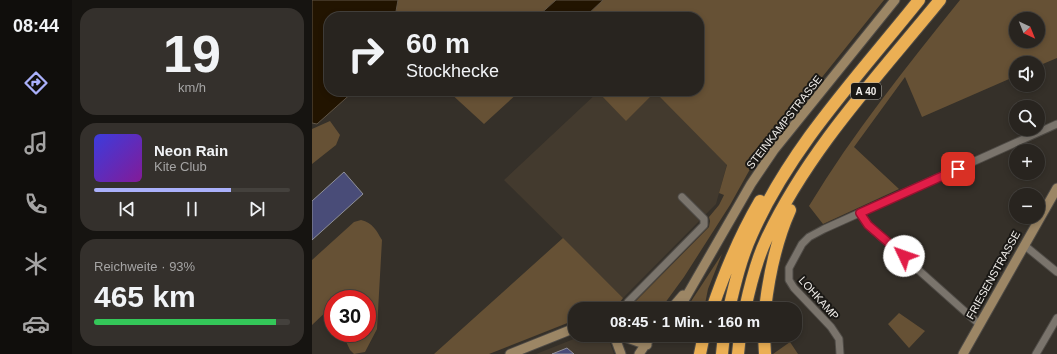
<!DOCTYPE html>
<html lang="de">
<meta charset="utf-8">
<style>
:root{--surface:#28241f;--page:#34302c;--text:#f1f3f6;--muted:#a5a4a4;--line:#44413d;--accent:#aab0fb}
body{margin:0;font-family:Arial,sans-serif;background:var(--page);color:var(--text);height:100vh;display:flex;flex-direction:column;font-size:15px;white-space:nowrap}
*{box-sizing:border-box;margin:0}
p{font-size:13px;color:var(--muted)}
.icon{flex:none;width:22px;height:22px;fill:none;stroke:currentColor;stroke-width:2;stroke-linecap:round;stroke-linejoin:round}
.map{position:relative;flex:1;overflow:hidden}
.panel{display:flex;flex-direction:column;gap:8px;padding:8px;background:#161411;width:240px}
.panel>*{flex:none}
.top-card{position:absolute;left:12px;top:12px;width:380px;height:84px;border-radius:16px;box-shadow:0 2px 6px #0003,0 0 0 1px var(--line);background:#28241f;color:var(--text);overflow:hidden}
.needle{width:26px;rotate:137deg}
.tools{position:absolute;left:697px;top:12px;display:grid;gap:8px}
.tools a{display:grid;place-items:center;width:36px;height:36px;border-radius:50%;background:var(--surface);box-shadow:0 2px 6px #0003,0 0 0 1px var(--line);font-size:20px}
.speed{position:absolute;left:12px;top:290px;display:flex;gap:8px;font-size:20px;font-weight:700;text-align:center}
.speed>*{display:grid;place-content:center;width:52px;height:52px;border-radius:50%;background:var(--surface);box-shadow:0 2px 6px #0003,0 0 0 1px var(--line);line-height:1}
.speed .limit{border:6px solid #d22;background:#fff;color:#111}
.pin{position:absolute;display:grid;place-items:center;width:34px;height:34px;color:#fff;margin:-17px;border-radius:8px;box-shadow:0 2px 6px #0006}
.me{position:absolute;width:44px;margin:-22px;rotate:312deg;stroke-linejoin:round;filter:drop-shadow(0 0 3px #0008)}
.turn{display:flex;align-items:center;gap:14px;height:84px;padding:0 16px;font-size:18px}
.turn .icon{width:52px;height:52px;stroke-width:2.5}
.turn b{display:block;font-size:28px;line-height:34px}
.big{font-size:30px;font-weight:700;line-height:1.1}
.panel .card{flex:1;display:flex;flex-direction:column;justify-content:center;gap:6px;min-width:0;padding:0 14px;border-radius:16px;background:var(--page)}
.panel .dial{align-items:center;gap:0}
.dial b{font-size:52px;line-height:1}
.song{display:flex;align-items:center;gap:12px}
.cover{width:48px;height:48px;border-radius:6px;background:linear-gradient(135deg,hsl(240 70% 55%),hsl(290 70% 35%))}
.played{height:4px;border-radius:2px;background:linear-gradient(90deg,var(--accent) 70%,var(--line) 70%)}
.keys{display:flex;justify-content:space-around;direction:ltr}
.charge{height:6px;border-radius:3px;background:linear-gradient(90deg,#34c759 93%,var(--line) 0)}
.trip{position:absolute;left:256px;top:302px;width:234px;height:40px;border-radius:16px;background:var(--surface);box-shadow:0 2px 6px #0003,0 0 0 1px var(--line);font-weight:700;line-height:40px;text-align:center}
main{display:flex;flex:1;min-height:0}
.dock{display:flex;flex-direction:column;width:72px;justify-content:space-around;align-items:center;background:#100e0c;color:var(--muted)}
.dock .icon{width:28px;height:28px}
.dock .current{color:var(--accent)}
.dock b{font-size:18px;color:var(--text)}
.map>svg:first-child{display:block}
</style>
<main>
<nav class="dock">
<b>08:44</b>
<svg class="icon current" aria-label="directions" viewBox="0 0 24 24"><path d="M12 3l9 9-9 9-9-9zM9 14v-3h6M13 9l2 2-2 2"/></svg>
<svg class="icon" aria-label="music" viewBox="0 0 24 24"><path d="M9 18V5l10-2v13"/><circle cx="6" cy="18" r="3"/><circle cx="16" cy="16" r="3"/></svg>
<svg class="icon" aria-label="phone" viewBox="0 0 24 24"><path d="M5 4h4l2 5-3 2q2 4 5 5l2-3 5 2v4C11 20 4 13 5 4z"/></svg>
<svg class="icon" aria-label="climate" viewBox="0 0 24 24"><path d="M12 3v18M4 7l16 10M4 17L20 7"/></svg>
<svg class="icon" aria-label="car" viewBox="0 0 24 24"><path d="M5 17H2v-5l4-1 3-4h7l3 4 3 1v5h-3M9 17h6M6 11h13"/><circle cx="7" cy="17" r="2"/><circle cx="17" cy="17" r="2"/></svg>
</nav>
<section class="panel">
<div class="card dial"><b>19</b><p>km/h</p></div>
<div class="card">
<div class="song"><i class="cover"></i><div><b>Neon Rain</b><p>Kite Club</p></div></div>
<div class="played"></div>
<div class="keys"><svg class="icon" aria-label="previous" viewBox="0 0 24 24"><path d="M18 5L8 12l10 7zM5 5v14"/></svg><svg class="icon" aria-label="pause" viewBox="0 0 24 24"><path d="M8 5v14M16 5v14"/></svg><svg class="icon" aria-label="next" viewBox="0 0 24 24"><path d="M6 5l10 7-10 7zM19 5v14"/></svg></div>
</div>
<div class="card"><p>Reichweite · 93%</p><b class="big">465 km</b><div class="charge"></div></div>
</section>
<div class="map">
<svg width="745" height="354" viewBox="0 0 745 354">
<rect width="100%" height="100%" fill="#353029"/>
<!-- built -->
<path fill="#433a2e" d="M286,92L314,120L343,92L415,164L404,204L311,298L192,180Z
M272,335H284L293,339L298,343L302,354H224Z"/>
<!-- green -->
<path fill="#665135" fill-rule="evenodd" d="M0,0H244L225,17H83L84,10L17,17V91L0,123Z
M291,0H572L442,162L418,205L372,277L353,303L346,309L317,308L397,227L398,221L397,217L407,205L412,195L407,193L415,165L343,92L314,121L285,91H387V17H273Z
M648,0H745V58L726,66V63H704V76L610,117L593,77L542,147L587,189L511,224L497,206C541,133 595,66 648,0ZM704,19H726V41H704Z
M136,91H208L172,124Z
M18,121L28,135L24,145L0,164V129Z
M49,220C61,223 64,230 70,240L65,329L53,352L42,354L38,350L30,333H55V299H21V311L19,307L0,325V260L42,222Z
M251,238L311,298L303,309H263V320L177,354H122Z
M410,254L396,289L392,309H374Z
M587,313L613,331L597,348L576,324Z
M478,342L486,354H461Z"/>
<!-- water -->
<path fill="#221400" stroke="#605546" d="M0,0H86L83,17H17V91H42L5,124L0,123Z
M244,0H291L273,17H225Z"/>
<!-- building -->
<path fill="#494c78" stroke="#8f9099" d="M32,172L51,194L0,240V201Z
M255,348L262,354H240Z"/>
<g fill="none" stroke-linecap="round" stroke-linejoin="round">
<defs>
<path id="street" d="M548,213L556,225L667,324
M712,245L745,272
M312,309L316,302L392,225V219L370,197
M528,354L527,339L519,327L482,288L477,280V268L490,244L497,237L512,229L745,124
M724,354L745,318"/>
<path id="secondary" d="M359,309L371,295
M367,309L439,184L462,150L583,0
M302,335L309,354
M307,335L335,345
M198,354L263,328
M327,354L340,335
M651,354L745,188"/>
<path id="highway" d="M400,309C413,271 428,235 448,201
M417,309C423,283 429,258 440,234C479,146 548,74 607,0
M433,309C438,286 444,261 454,240C496,150 566,76 628,0
M453,309C457,275 464,241 478,210
M452,335L453,354
M388,354L392,335
M410,354L412,335
M426,354L428,335"/>
</defs>
<!-- street casing -->
<use href="#street" stroke="#4f4b46" stroke-width="9"/>
<!-- secondary casing -->
<use href="#secondary" stroke="#4f4b46" stroke-width="11"/>
<!-- highway casing -->
<use href="#highway" stroke="#4f4b46" stroke-width="14"/>
<!-- street -->
<use href="#street" stroke="#7a746c" stroke-width="7"/>
<!-- secondary -->
<use href="#secondary" stroke="#9c8665" stroke-width="9"/>
<!-- highway -->
<use href="#highway" stroke="#ebaf54" stroke-width="12"/>
</g>
<g fill="none" stroke-linecap="round" stroke-linejoin="round">
<defs>
<path id="route" d="M592,256L556,225L548,213L646,169"/>
</defs>
<!-- route casing -->
<use href="#route" stroke="#92132f" stroke-width="10"/>
<!-- route -->
<use href="#route" stroke="#e11d48" stroke-width="7"/>
</g>
<g text-anchor="middle" dominant-baseline="central" stroke-width="4" stroke-linejoin="round" paint-order="stroke">
<!-- shield labels -->
<rect fill="#1a1815" stroke="#b0ada9" stroke-width="1" x="539" y="83" width="30" height="16" rx="3"/>
<g font-size="10" font-weight="bold" fill="#f0ede9">
<text x="554" y="91">A 40</text>
</g>
<!-- street labels -->
<g font-size="11" fill="#f0ede9" stroke="#1a1815">
<text transform="translate(472 122) rotate(-52)">STEINKAMPSTRASSE</text>
<text transform="translate(681 275) rotate(-61)">FRIESENSTRASSE</text>
<text transform="translate(507 298) rotate(48)">LOHKAMP</text>
</g>
</g>
</svg>
<div class="tools">
<a><svg class="needle" viewBox="-14 -14 28 28"><path d="M0-13l5 13h-10z" fill="#e53935"/><path d="M0 13l5-13h-10z" fill="#a5a4a4"/></svg></a>
<a><svg class="icon" aria-label="sound" viewBox="0 0 24 24"><path d="M4 9h4l5-4v14l-5-4H4zM17 9q2 3 0 6"/></svg></a>
<a><svg class="icon" aria-label="search" viewBox="0 0 24 24"><circle cx="10" cy="10" r="6"/><path d="M15 15l6 6"/></svg></a>
<a>+</a>
<a>−</a>
</div>
<div class="speed"><div class="limit">30</div></div>
<div class="pin" style="left:646px;top:169px;background:#d93025"><svg class="icon" aria-label="arrive" viewBox="0 0 24 24"><path d="M6 21V4h12l-3 4 3 4H6"/></svg></div>
<svg class="me" style="left:592px;top:256px" viewBox="-20 -20 40 40"><circle r="19" fill="#fff"/><path d="M0-13L10 11 0 6-10 11z" fill="#e11d48"/></svg>
<div class="trip">08:45 · 1 Min. · 160 m</div>
<div class="top-card">
<div class="turn"><svg class="icon" aria-label="right" viewBox="0 0 24 24"><path d="M7 20v-9h11M14 6l5 5-5 5"/></svg><div><b>60 m</b>Stockhecke</div></div>
</div>
</div>
</main>
